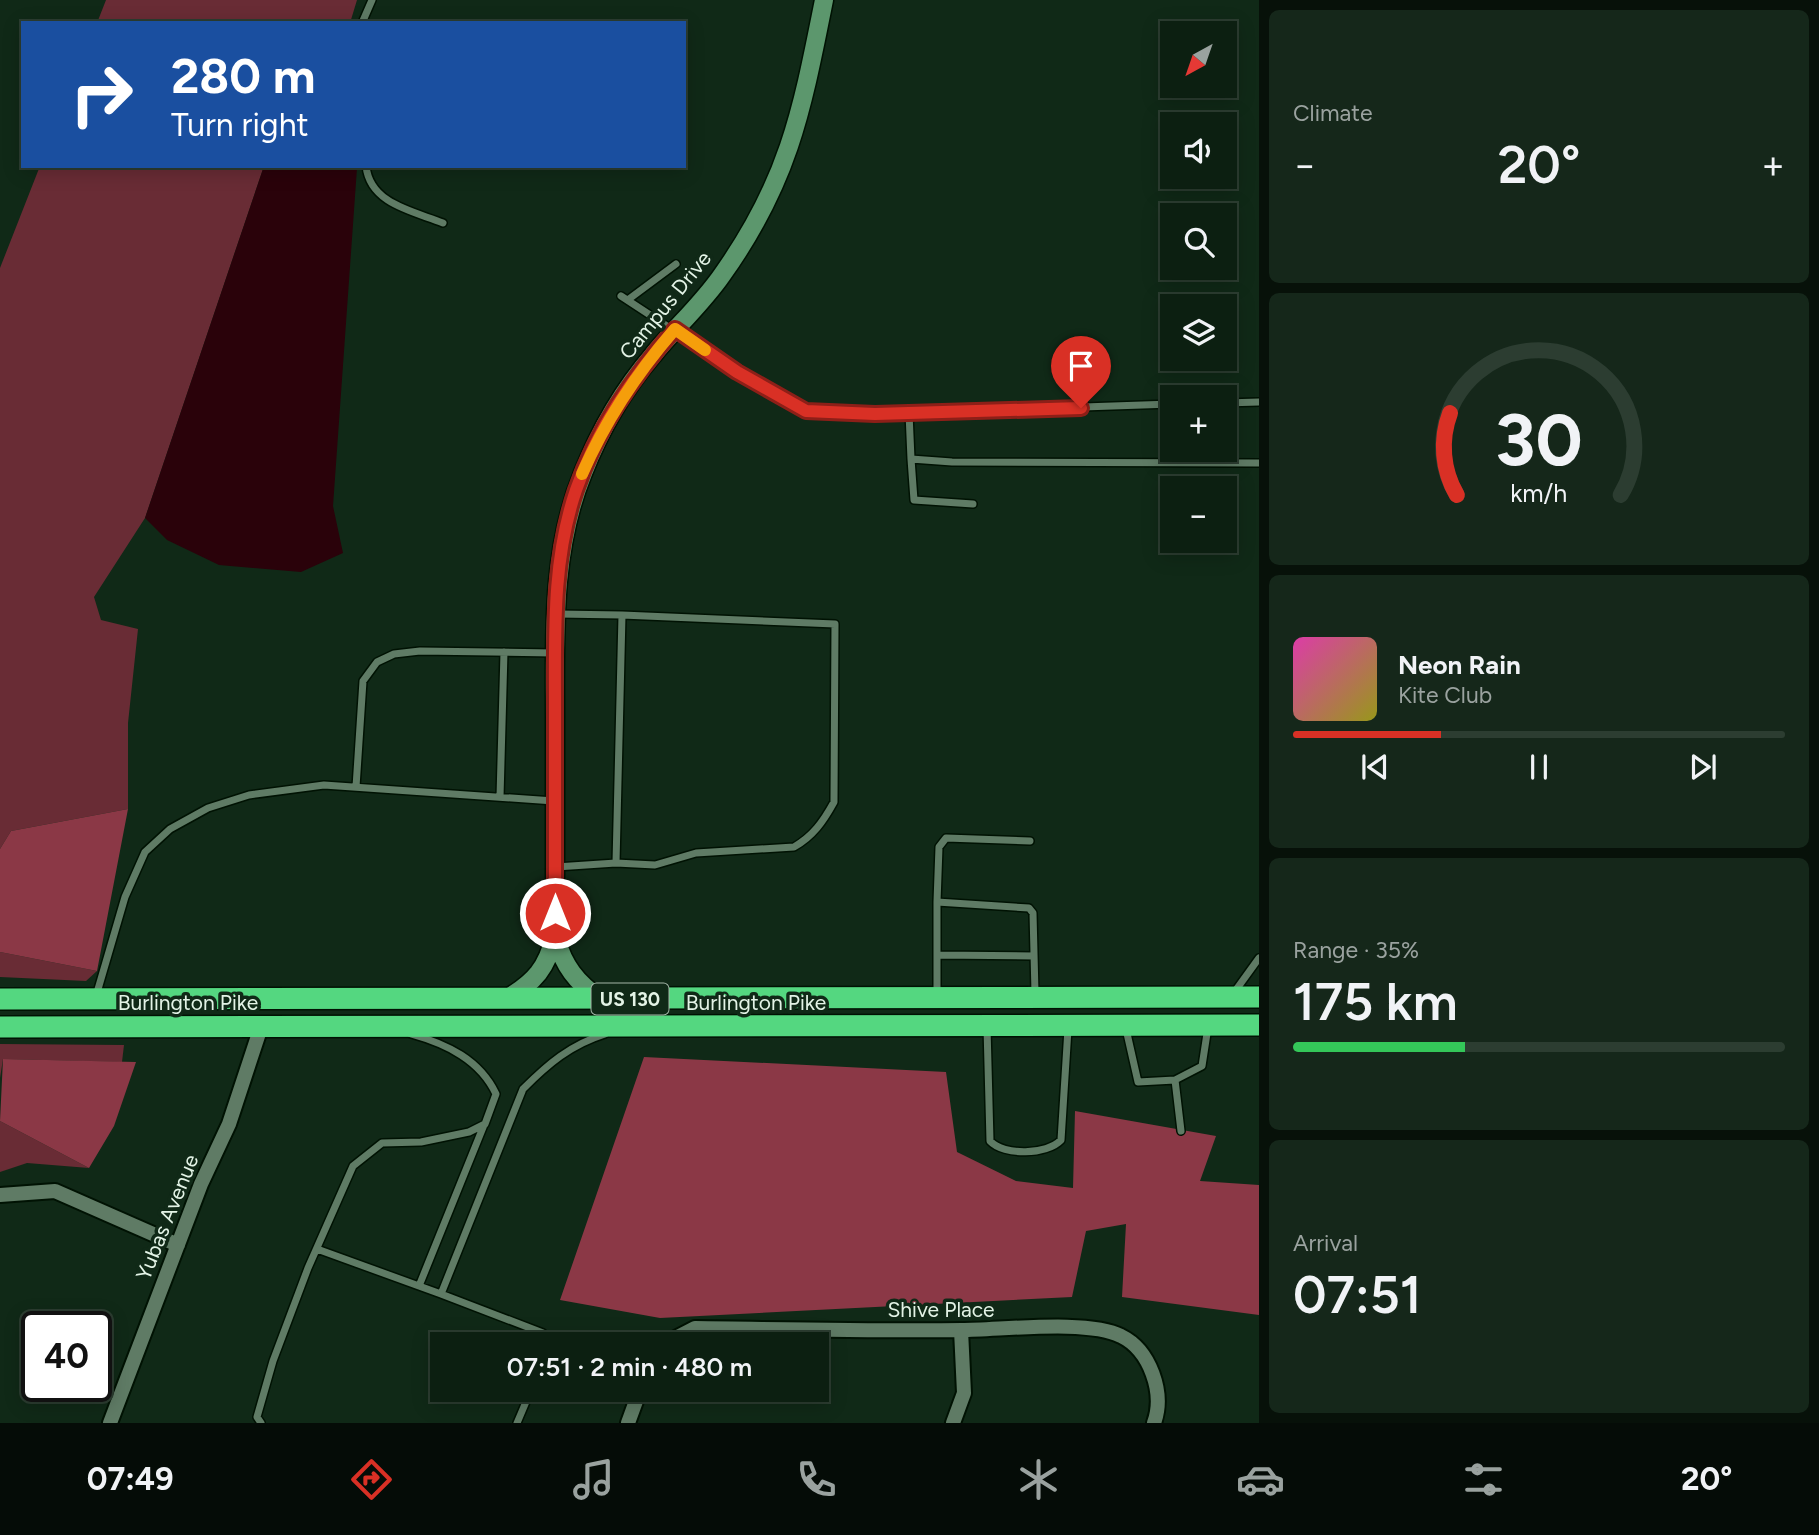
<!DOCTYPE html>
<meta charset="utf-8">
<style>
:root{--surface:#0c1f11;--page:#15271a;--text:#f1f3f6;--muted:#9aa29f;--line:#2c3d31;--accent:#d93025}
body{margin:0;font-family:Figtree,sans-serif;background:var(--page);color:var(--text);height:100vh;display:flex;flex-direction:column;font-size:26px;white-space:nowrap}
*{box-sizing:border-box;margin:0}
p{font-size:23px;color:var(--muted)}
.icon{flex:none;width:38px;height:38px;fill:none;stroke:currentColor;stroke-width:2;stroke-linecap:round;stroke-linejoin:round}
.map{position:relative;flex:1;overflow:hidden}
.sheet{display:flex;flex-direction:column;gap:10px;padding:10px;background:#071109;width:560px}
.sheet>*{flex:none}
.guide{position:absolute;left:21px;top:21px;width:665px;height:147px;border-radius:0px;box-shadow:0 4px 18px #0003,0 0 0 2px var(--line);background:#1a4fa0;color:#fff;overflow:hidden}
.needle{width:46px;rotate:220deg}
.tools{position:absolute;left:1160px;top:21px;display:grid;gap:14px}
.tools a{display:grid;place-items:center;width:77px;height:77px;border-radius:0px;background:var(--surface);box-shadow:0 4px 18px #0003,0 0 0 2px var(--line);font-size:35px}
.speed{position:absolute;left:21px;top:1311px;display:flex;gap:14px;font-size:35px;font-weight:700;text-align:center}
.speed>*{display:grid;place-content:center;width:91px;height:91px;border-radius:50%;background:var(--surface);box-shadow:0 4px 18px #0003,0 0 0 2px var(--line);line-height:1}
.speed .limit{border:4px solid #111;border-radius:10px;background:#fff;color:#111}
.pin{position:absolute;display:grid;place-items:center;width:60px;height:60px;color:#fff;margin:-72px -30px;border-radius:50% 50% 50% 0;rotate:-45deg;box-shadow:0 0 7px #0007}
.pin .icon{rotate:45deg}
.me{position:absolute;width:77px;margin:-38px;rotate:0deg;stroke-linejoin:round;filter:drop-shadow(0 0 5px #0008)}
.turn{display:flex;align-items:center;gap:24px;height:147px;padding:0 35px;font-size:32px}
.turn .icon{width:91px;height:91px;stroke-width:2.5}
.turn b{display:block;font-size:49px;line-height:60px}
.big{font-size:52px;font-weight:600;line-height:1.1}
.sheet .tile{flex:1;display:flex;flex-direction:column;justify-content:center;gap:10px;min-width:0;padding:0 24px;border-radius:10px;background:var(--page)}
.sheet .dial{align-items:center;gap:0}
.dial svg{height:182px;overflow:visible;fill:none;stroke:var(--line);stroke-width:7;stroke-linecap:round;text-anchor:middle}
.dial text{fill:var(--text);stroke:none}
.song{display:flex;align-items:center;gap:21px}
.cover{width:84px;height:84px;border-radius:10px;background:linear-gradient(135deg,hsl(320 70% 55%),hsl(60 70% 35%))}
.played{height:7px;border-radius:4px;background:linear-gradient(90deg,var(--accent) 30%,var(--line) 30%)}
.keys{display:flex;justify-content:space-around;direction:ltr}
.heat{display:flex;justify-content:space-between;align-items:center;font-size:38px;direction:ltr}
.charge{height:10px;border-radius:5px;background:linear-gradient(90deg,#34c759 35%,var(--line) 0)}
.trip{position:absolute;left:430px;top:1332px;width:399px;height:70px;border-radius:0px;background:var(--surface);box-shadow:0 4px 18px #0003,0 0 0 2px var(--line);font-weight:600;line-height:70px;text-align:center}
.tab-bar{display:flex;height:112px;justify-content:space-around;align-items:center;background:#050c07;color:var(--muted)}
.tab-bar .icon{width:49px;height:49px}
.tab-bar .selected{color:var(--accent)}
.tab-bar b{font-size:32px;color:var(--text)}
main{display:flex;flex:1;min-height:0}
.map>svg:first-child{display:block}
</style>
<main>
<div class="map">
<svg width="1259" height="1423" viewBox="0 0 1259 1423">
<rect width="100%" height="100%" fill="#102917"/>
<!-- green -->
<path fill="#692c35" d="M106,0H357L350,23H97Z
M40,166H264L145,518L94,597L101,620L138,629L128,723V809L11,831L0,849V268Z
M0,952L97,971L86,981L0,977Z
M0,1044L124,1045L122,1062L3,1059L0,1078Z
M0,1121L89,1168L27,1163L0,1172Z"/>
<!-- forest -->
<path fill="#8b3846" d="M128,809L97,971L0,952V849L11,831Z
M644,1057L946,1072L957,1152L1016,1181L1073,1188L1075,1111L1216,1136L1200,1181L1259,1185V1315L1122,1297L1126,1224L1086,1231L1072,1297L660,1318L560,1300Z
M3,1059L136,1062L114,1126L89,1168L0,1121Z"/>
<!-- water -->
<path fill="#2a020a" d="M264,166L357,168L333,506L343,553L301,572L219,565L167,540L145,518Z"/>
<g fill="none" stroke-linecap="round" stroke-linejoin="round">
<defs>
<path id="lane" d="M362,23L372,0
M366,166C370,204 413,211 443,223
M621,296L737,372L806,411L875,414L1172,404
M629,299L676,264
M1225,403L1259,402
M909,413L911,459L952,462L1259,463
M911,459L914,500L973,504
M356,787L363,681L377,662L394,654L420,651L554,653
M500,797L504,652
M1030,841L946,838L939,847L937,902L1029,908L1033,913L1035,993
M616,863L655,865L696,853L794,847C813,836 823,822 834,802L835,624L622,615
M556,867L616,863L622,615L557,614
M937,955L1034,956
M937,993V902
M1233,994L1259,958
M96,996L125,897L145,852L170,829L208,808L249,795L324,785L554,801
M987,1027L990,1141C1004,1156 1047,1155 1061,1140L1068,1029
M1126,1029L1138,1082L1175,1080L1181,1131
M1175,1080L1202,1066L1208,1027
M317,1249L441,1294
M419,1286L484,1125
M547,1344L543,1333L441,1294L523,1089C548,1064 570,1045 605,1034
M261,1423L257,1417L273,1361L308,1268L353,1166L382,1143L421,1142L469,1132L485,1124L496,1094C480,1060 447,1044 411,1034
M517,1423L531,1390"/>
<path id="street" d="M0,1195L55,1191L178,1245
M664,1344L695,1328C784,1329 873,1331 962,1330C1001,1330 1089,1319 1121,1336C1150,1350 1165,1393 1154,1423
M110,1423L201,1184L229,1124L261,1027
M628,1423L640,1390
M953,1423L964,1393L961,1330"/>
<path id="secondary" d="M556,939C564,966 576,982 600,999
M506,999C535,982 547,968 555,935C555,863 555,790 555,718C555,635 551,551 583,473C600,430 623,390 653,355C675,328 702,304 722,275C789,181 802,110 824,0"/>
<path id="highway" d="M0,999L1259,997
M0,1027L1259,1025"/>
</defs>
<!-- lane casing -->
<use href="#lane" stroke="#001203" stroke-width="10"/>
<!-- street casing -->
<use href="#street" stroke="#001203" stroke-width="18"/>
<!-- secondary casing -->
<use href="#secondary" stroke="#001203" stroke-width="21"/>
<!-- highway casing -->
<use href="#highway" stroke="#001203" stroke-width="24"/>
<!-- lane -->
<use href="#lane" stroke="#5f7b65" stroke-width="7"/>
<!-- street -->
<use href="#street" stroke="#5f7b65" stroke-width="14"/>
<!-- secondary -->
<use href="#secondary" stroke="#5c976d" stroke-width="18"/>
<!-- highway -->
<use href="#highway" stroke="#54d780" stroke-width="21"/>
</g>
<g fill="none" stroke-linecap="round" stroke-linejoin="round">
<defs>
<path id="route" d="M555,913C555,844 555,775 555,706C555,634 552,560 576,490C597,429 632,378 675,329L737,372L806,411L875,414L1081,408"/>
</defs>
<!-- route casing -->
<use href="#route" stroke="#8d1f18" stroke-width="18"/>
<!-- route -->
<use href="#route" stroke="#d93025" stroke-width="12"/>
<!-- slow -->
<path stroke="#f59e0b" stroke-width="12" d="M582,474C606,419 636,374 675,329L705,350"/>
</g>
<g text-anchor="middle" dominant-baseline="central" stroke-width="7" stroke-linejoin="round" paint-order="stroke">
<!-- shield labels -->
<rect fill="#102917" stroke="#a4b6a8" stroke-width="2" x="591.5" y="983.5" width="77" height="31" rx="5"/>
<g font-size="19" font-weight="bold" fill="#e3f3e6">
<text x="630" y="999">US 130</text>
</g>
<!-- street labels -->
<g font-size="21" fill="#e3f3e6" stroke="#102917">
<text transform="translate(665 305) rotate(-51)">Campus Drive</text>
<text x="188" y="1002">Burlington Pike</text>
<text x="756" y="1002">Burlington Pike</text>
<text transform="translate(167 1217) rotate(-68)">Yubas Avenue</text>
<text x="941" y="1309">Shive Place</text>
</g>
</g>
</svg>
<div class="tools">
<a><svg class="needle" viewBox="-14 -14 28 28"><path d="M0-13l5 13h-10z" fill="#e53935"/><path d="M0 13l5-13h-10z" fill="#9aa29f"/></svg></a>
<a><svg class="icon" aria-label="sound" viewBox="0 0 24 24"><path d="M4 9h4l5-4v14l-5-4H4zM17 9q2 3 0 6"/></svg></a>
<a><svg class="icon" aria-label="search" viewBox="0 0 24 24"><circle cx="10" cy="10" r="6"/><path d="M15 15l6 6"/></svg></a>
<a><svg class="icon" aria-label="layers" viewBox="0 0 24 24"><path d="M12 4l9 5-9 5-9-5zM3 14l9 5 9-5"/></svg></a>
<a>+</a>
<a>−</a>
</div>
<div class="speed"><div class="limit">40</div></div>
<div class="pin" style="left:1081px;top:408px;background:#d93025"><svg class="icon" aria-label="arrive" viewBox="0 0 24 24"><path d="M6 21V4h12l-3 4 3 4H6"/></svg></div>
<svg class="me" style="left:555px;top:913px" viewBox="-20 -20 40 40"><circle r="17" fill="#d93025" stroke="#fff" stroke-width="3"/><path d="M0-11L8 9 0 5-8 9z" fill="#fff"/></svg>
<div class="trip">07:51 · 2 min · 480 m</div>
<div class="guide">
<div class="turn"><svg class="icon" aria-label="right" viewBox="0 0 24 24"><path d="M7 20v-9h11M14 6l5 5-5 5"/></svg><div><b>280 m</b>Turn right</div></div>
</div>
</div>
<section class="sheet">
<div class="tile"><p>Climate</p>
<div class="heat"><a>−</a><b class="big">20°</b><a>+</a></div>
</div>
<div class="tile dial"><svg viewBox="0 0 100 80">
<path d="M14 69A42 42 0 1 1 86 69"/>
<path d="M14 69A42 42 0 0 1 11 33" stroke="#d93025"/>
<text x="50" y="56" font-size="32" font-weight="700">30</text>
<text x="50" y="72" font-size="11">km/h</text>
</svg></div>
<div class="tile">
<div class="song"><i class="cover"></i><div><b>Neon Rain</b><p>Kite Club</p></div></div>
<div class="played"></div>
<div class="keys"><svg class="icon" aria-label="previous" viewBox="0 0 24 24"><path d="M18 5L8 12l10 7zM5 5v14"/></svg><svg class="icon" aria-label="pause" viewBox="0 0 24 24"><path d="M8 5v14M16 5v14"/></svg><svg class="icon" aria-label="next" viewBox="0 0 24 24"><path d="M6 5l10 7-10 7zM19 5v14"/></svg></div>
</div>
<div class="tile"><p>Range · 35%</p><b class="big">175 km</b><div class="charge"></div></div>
<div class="tile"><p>Arrival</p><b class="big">07:51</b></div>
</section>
</main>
<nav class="tab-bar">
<b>07:49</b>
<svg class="icon selected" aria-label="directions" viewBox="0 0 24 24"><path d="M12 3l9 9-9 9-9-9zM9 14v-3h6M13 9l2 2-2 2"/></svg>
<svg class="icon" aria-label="music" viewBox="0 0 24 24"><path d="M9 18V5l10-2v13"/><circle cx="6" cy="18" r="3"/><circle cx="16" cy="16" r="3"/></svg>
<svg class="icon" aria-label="phone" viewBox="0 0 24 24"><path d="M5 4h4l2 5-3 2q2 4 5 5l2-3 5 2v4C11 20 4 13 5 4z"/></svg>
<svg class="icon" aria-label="climate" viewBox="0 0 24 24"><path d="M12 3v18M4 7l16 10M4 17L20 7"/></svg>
<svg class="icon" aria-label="car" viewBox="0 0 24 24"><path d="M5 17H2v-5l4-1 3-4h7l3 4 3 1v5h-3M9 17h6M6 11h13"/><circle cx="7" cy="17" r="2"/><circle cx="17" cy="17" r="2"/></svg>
<svg class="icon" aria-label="filters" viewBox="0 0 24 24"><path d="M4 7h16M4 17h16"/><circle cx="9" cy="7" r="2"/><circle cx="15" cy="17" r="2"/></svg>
<b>20°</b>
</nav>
